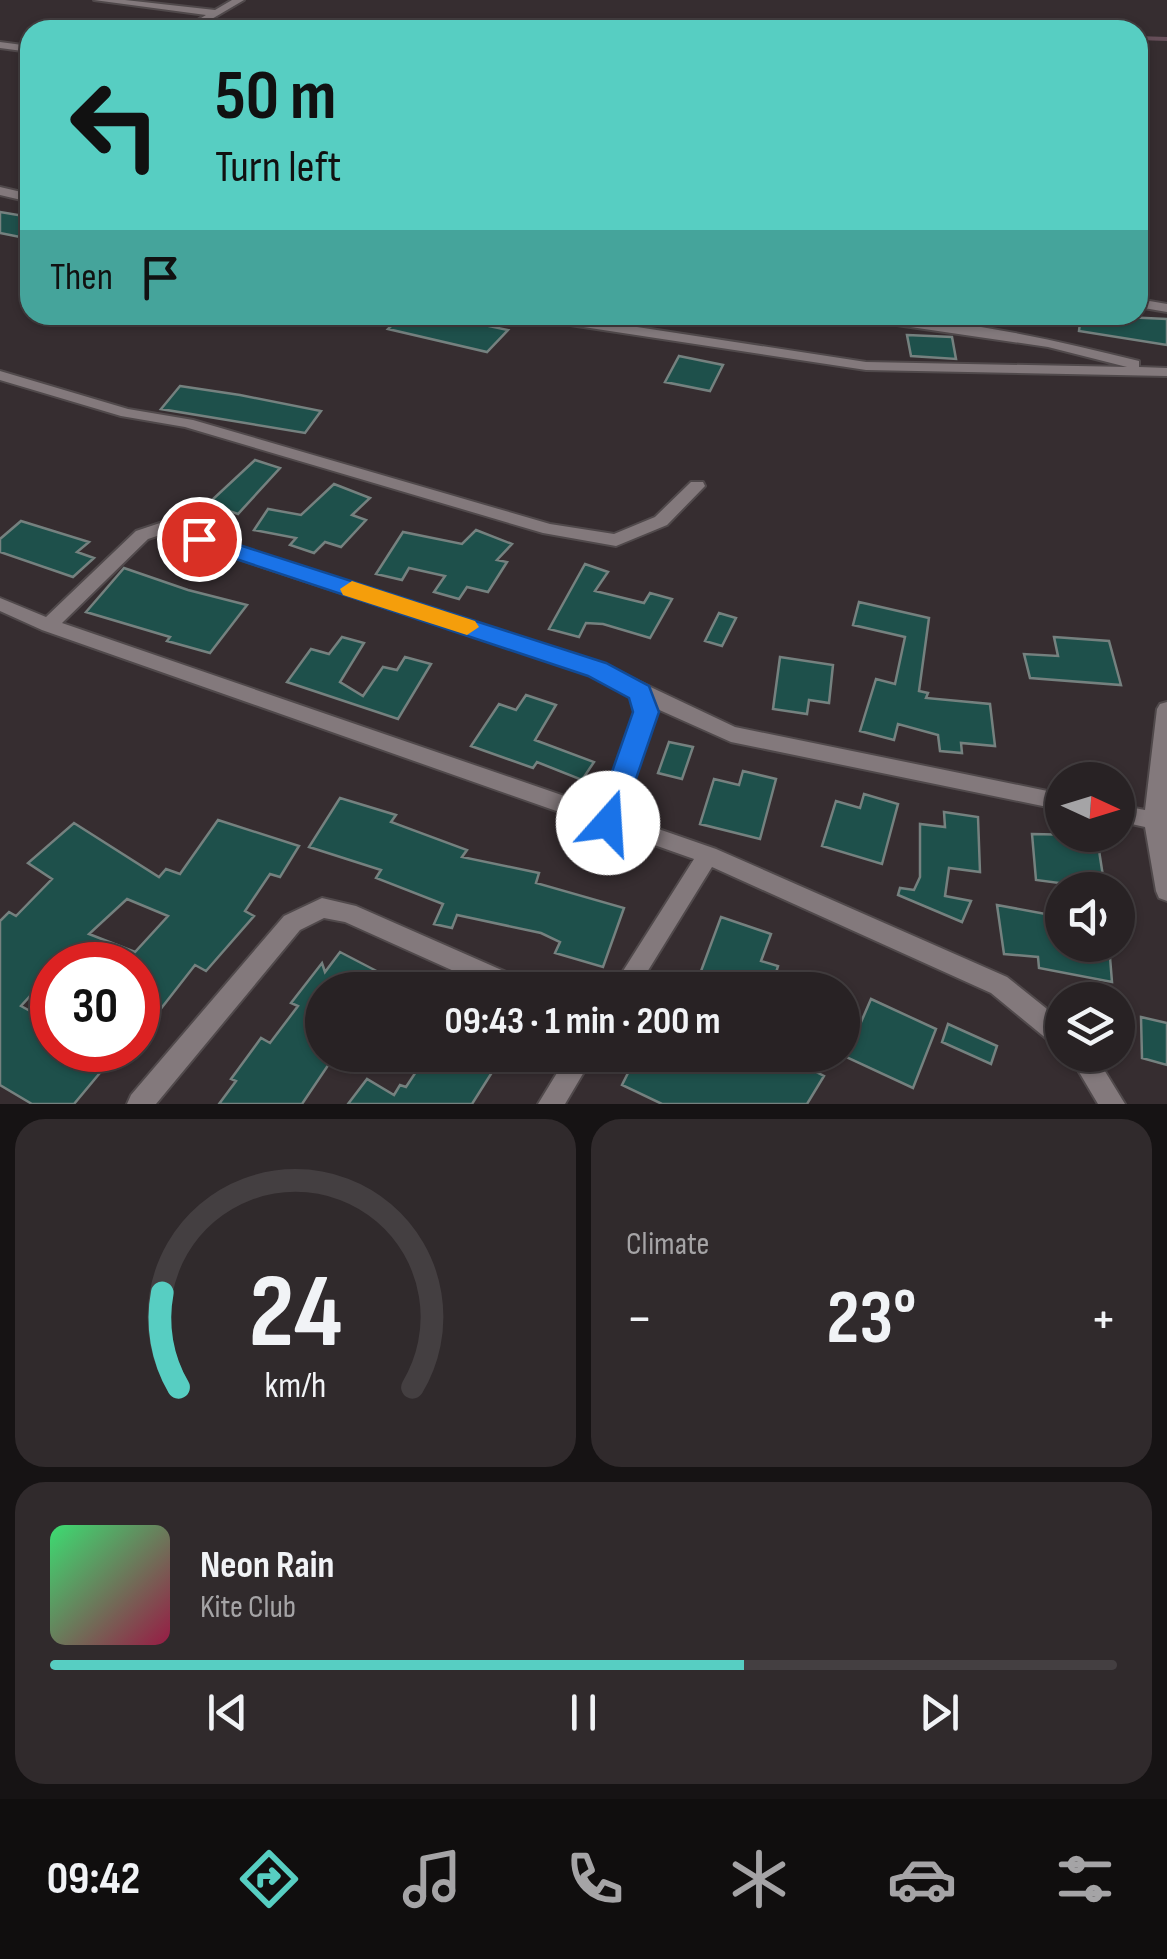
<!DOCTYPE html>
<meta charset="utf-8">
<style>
:root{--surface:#282224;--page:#302a2c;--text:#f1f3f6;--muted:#a5a4a6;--line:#443f41;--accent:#57cec2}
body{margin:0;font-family:"Sofia Sans Condensed",sans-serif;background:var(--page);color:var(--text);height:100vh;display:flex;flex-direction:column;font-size:38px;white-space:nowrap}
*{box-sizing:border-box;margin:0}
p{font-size:32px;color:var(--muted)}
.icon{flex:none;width:55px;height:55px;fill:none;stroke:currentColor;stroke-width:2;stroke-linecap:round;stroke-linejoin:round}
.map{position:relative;height:1104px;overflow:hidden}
.side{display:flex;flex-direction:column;gap:15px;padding:15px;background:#161314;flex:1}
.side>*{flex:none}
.top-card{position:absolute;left:20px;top:20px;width:1128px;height:305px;border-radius:30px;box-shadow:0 2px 8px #0004,0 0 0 2px var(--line);background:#57cec2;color:#111;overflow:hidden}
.needle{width:65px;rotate:94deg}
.tools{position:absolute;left:1045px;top:762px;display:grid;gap:20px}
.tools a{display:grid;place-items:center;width:90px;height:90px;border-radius:50%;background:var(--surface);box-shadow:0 2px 8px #0004,0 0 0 2px var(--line);font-size:50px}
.speed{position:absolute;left:30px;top:942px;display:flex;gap:20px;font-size:50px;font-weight:700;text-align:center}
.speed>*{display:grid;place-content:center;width:130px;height:130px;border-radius:50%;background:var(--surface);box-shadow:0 2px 8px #0004,0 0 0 2px var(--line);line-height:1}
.speed .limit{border:15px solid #d22;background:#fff;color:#111}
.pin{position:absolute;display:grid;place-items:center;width:85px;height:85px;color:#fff;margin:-42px;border:5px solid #fff;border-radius:50%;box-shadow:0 2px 10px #0007}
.me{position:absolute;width:110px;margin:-55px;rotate:19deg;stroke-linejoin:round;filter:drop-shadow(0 0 8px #0008)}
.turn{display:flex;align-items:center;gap:35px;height:210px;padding:0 30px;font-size:45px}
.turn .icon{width:130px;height:130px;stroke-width:2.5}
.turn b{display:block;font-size:70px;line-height:85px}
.then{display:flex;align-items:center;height:95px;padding:0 30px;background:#0003;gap:20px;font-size:38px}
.big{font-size:75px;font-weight:700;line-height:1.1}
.side .widget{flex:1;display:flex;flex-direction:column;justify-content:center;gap:15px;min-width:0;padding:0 35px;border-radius:30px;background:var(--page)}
.side .dial{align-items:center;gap:0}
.dial svg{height:260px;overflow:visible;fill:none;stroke:var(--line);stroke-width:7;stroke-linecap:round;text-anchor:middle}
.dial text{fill:var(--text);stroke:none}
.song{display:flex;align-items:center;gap:30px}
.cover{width:120px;height:120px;border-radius:15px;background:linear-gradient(135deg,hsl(140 70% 55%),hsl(340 70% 35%))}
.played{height:10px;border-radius:5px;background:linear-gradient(90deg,var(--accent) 65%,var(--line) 65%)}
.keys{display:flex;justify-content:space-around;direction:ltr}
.heat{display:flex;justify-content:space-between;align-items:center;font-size:55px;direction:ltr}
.side .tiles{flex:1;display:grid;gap:15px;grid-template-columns:1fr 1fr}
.widget:last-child{grid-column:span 2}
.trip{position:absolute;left:305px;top:972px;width:555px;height:100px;border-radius:50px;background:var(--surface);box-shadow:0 2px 8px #0004,0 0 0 2px var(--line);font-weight:700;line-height:100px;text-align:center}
.tab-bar{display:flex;height:160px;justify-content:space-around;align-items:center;background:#100e0e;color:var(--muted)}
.tab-bar .icon{width:70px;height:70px}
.tab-bar .current{color:var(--accent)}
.tab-bar b{font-size:45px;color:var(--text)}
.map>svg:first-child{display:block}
</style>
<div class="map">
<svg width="1167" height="1104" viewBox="0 0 1167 1104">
<rect width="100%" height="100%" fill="#362d30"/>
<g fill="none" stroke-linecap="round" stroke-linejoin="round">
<!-- stream -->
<path stroke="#664e59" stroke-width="4" d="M739,30H848
M1138,38L1167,39"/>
</g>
<!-- building -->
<path fill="#1e504b" stroke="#75817f" stroke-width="2.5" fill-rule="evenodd" d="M0,212L30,217V239L0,233Z
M402,315H437L508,330L487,352L388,329Z
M1081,315L1167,319V345L1079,331Z
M907,335L952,337L956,359L911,356Z
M679,356L723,365L710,391L665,382Z
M180,386L240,395L321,411L305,433L161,409Z
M255,460L280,468L238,514L229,511L217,522L196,515Z
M334,484L370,498L352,515L366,520L341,547L325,542L314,553L290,545L296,538L254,530L268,509L301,515Z
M21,521L89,542L77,552L94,558L73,577L0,552V539Z
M476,530L512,544L497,560L507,562L488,592L467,587L459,599L434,592L445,576L409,568L402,580L376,574L403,532L462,544Z
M585,564L608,572L595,591L644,603L650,593L672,599L650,638L603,624L586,623L579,637L549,629Z
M124,568L188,590L247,605L210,653L167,641L170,637L86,612Z
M859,602L929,618L919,691L928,693L926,698L990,704L995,746L961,743L962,753L940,751L938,735L898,724L894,740L860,731L876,679L895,684L905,637L853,625Z
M719,613L736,618L722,646L705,641Z
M342,637L364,643L340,682L363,696L383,667L397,670L405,657L431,664L398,719L287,682L311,649L329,654Z
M1054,637L1109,641L1121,685L1030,678L1024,654L1058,656Z
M780,657L833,665L829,703L809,700L807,714L773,709Z
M526,695L556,705L535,740L594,762L582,780L537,762L533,768L471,746L499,704L516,710Z
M669,742L693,747L682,779L658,773Z
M743,771L776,779L760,839L700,824L714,779L739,785Z
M864,794L898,804L882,864L822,846L836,801L860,808Z
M340,798L396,815L391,822L467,850L462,857L539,873L536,883L624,908L603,967L555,953L560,942L541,933L457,915L452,928L434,924L443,904L376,878L381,870L309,847Z
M944,812L978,817L980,872L949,868L945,896L971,901L962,922L898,895L900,888L914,890L920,877V824L945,827Z
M218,820L299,846L280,877L270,874L245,911L254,916L206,971L195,965L138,1038V965H52V972L21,1006L52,1023V1050H119L74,1104H32L0,1085V921L9,912L16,916L52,879L28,863L74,823L159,877L166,869L180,874ZM127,899L168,916L135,952L89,934Z
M1032,834L1078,835L1079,842L1098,844L1105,889L1036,880Z
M997,905L1062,917V945H1109L1112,982L1039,968L1038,957L1004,954Z
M721,917L771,934L761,961L778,966L775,976L807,990H694Z
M340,952L413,990H322V1055H335L302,1104H219L236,1081L231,1079L261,1038L270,1043L298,1006L291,1003L322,963L325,972Z
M871,999L936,1029L913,1088L846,1057Z
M1141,1017L1167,1023V1065L1142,1058Z
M948,1024L997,1046L991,1064L942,1042Z
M427,1055H503L472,1104H348L367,1079L394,1095L400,1085L406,1087Z
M637,1055H712L747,1071L755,1055H783L824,1076L807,1104H662L622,1085Z"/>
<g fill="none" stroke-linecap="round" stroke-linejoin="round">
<defs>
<path id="minor" d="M94,0H125L215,10L232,0H244L193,30H181L206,15Z
M0,42L30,46V52L0,48Z
M0,187L30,194V202L0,195Z
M1138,299L1167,304V312L1138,307Z
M524,315H559L866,362L1127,367L1048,347L856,319L849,315C944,315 1047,338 1139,361V367L1167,368V376L866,370L531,319Z
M0,371L128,409L193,420L550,524L614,534L655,517L691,482H703L705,486L667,525L616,546L543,533L185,427L121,416L0,380Z
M163,522L604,665L735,727L1062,794V810L731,742L655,708L656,712L621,816L716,849L1007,977L1062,1021V1047L1053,1044L991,993L712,867L636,990H611L694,859L612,830L600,829L599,826L42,630L0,611V598L46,617L136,531ZM163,534L590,675L632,697L636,712L602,809L62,623L148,539Z
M1167,702V901L1159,898L1156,891L1145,827L1118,821V805L1145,810L1157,709L1160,704Z
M322,898L356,906L529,982L533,990H496L345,922L324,918L300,930L156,1104H127L131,1095L284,916Z
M568,1055H594L565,1104H538Z
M1069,1055H1095L1125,1104H1098Z"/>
</defs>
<!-- minor casing -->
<use href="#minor" stroke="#50494b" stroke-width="4"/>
<!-- minor -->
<use href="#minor" fill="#83797c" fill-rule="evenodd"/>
</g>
<!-- route -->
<path fill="#1a73e8" stroke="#114b97" stroke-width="2.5" d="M199,532L606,663L649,686L659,712L618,831H598L594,823L633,712L629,698L588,676L191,544V534Z"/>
<!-- slow -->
<path fill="#f59e0b" d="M352,581L475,621L479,627L467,635L343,595L340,589Z"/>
</svg>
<div class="tools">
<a><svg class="needle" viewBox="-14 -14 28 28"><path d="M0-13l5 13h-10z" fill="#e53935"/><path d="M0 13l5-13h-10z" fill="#a5a4a6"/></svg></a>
<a><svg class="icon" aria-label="sound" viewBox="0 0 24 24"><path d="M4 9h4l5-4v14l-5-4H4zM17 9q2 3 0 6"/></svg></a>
<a><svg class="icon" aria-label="layers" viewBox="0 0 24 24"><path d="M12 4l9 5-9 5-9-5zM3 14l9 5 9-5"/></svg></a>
</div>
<div class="speed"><div class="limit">30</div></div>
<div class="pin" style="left:199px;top:539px;background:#d93025"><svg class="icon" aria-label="arrive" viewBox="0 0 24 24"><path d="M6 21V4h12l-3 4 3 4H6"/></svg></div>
<svg class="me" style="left:608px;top:823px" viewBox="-20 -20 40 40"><circle r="19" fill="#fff"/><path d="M0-13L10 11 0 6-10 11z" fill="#1a73e8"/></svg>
<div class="trip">09:43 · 1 min · 200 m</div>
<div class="top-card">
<div class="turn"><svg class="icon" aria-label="left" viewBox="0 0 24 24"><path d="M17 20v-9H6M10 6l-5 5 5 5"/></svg><div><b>50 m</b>Turn left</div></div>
<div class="then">Then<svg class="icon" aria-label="arrive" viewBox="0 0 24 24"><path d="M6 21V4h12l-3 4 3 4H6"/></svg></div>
</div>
</div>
<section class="side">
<div class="tiles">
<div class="widget dial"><svg viewBox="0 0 100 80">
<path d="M14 69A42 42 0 1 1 86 69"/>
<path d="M14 69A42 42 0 0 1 9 40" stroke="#57cec2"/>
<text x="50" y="56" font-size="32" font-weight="700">24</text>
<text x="50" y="72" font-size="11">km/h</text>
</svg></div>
<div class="widget"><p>Climate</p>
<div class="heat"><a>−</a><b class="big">23°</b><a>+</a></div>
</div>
<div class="widget">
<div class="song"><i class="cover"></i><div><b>Neon Rain</b><p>Kite Club</p></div></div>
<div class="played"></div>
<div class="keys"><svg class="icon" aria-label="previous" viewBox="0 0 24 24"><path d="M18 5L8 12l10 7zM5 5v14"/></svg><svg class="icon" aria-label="pause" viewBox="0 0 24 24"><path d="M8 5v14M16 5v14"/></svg><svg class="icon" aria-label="next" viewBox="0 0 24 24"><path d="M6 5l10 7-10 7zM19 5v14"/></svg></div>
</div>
</div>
</section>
<nav class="tab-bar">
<b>09:42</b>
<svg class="icon current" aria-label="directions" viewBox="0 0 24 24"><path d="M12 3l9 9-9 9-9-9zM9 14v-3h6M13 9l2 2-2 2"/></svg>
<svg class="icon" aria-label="music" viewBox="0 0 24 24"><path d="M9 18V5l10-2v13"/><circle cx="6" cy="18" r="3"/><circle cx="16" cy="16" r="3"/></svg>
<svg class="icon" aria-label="phone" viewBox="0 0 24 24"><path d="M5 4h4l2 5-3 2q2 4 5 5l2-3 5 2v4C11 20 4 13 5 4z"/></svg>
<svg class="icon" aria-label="climate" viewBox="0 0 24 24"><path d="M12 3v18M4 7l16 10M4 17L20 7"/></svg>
<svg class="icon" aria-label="car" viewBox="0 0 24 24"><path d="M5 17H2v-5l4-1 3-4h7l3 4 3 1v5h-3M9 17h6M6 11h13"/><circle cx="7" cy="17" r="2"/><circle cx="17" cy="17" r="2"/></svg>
<svg class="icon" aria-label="filters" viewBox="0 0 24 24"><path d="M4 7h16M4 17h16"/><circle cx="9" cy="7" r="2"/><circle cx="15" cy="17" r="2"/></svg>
</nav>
